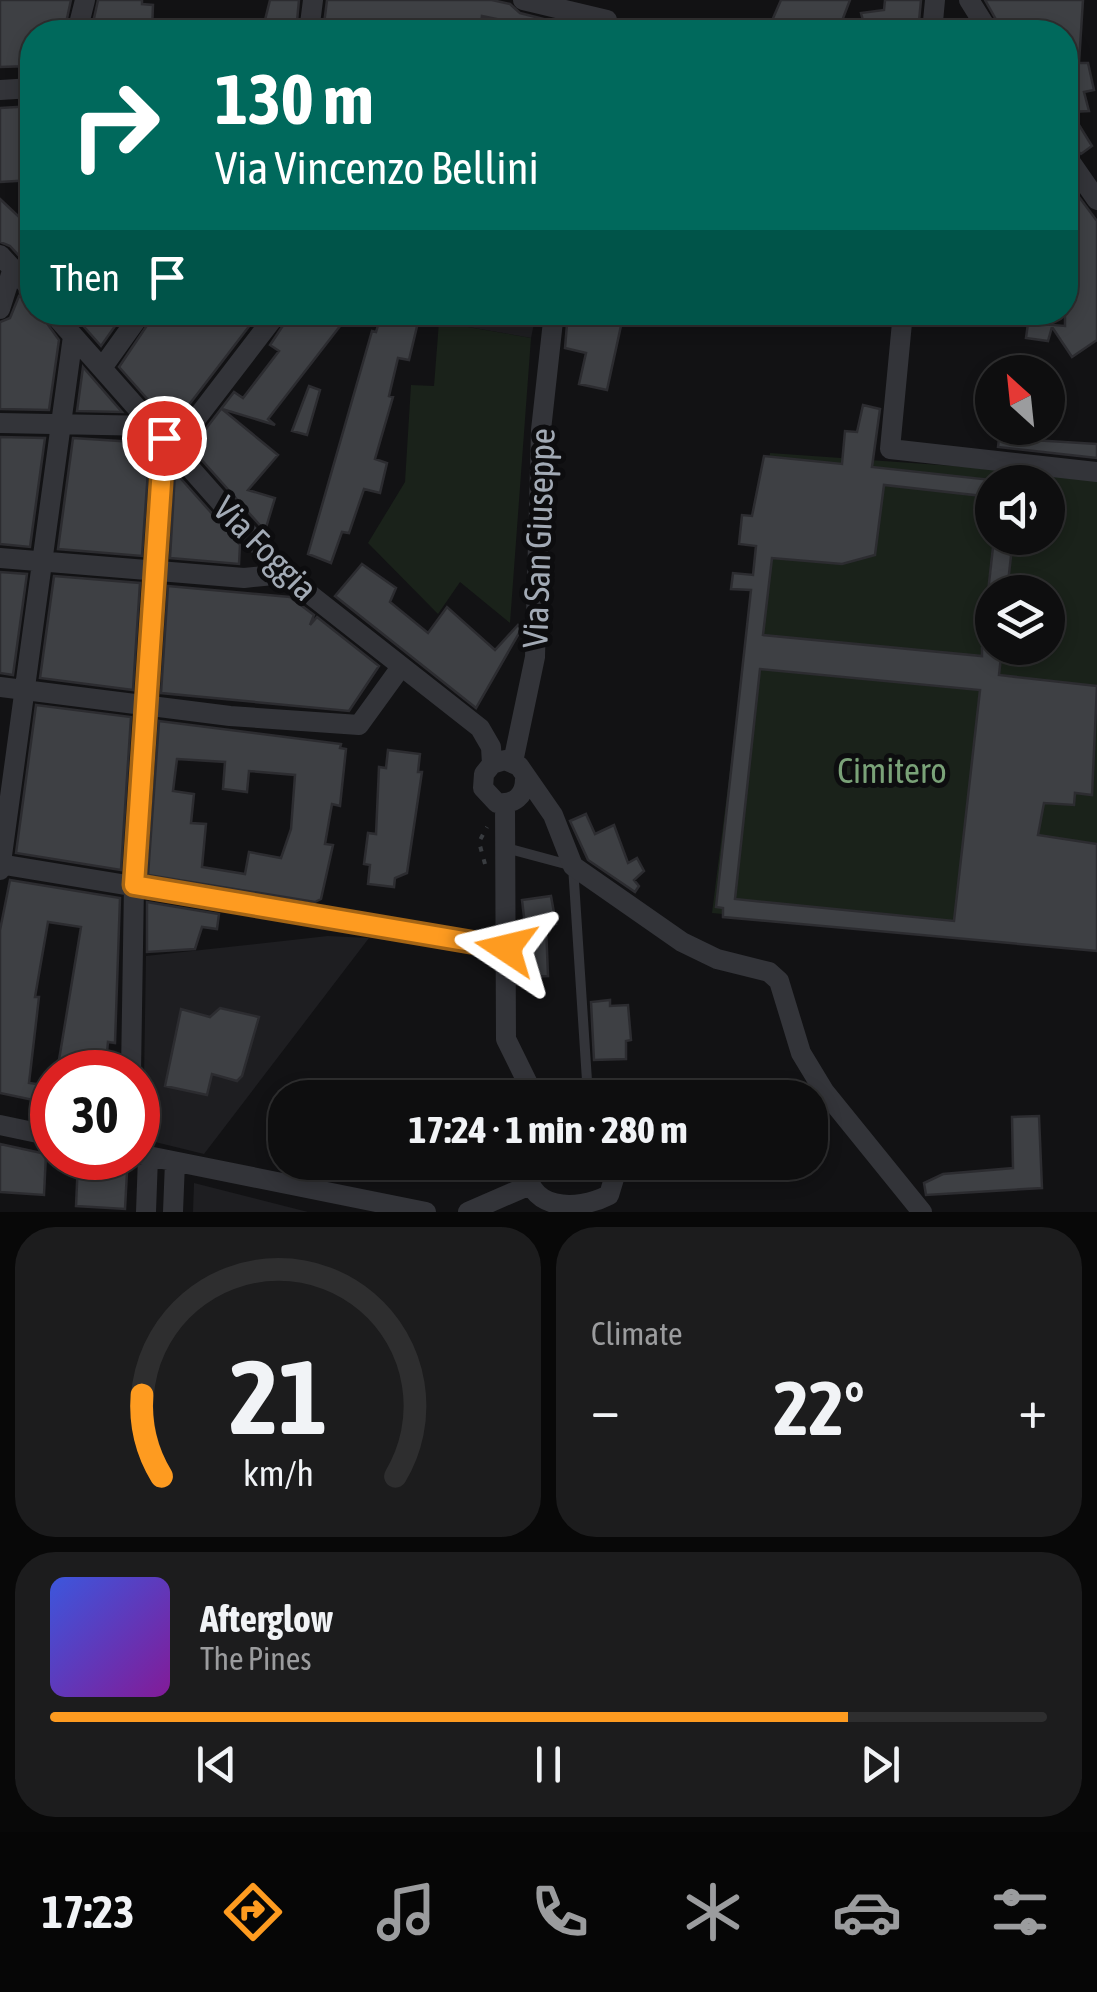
<!DOCTYPE html>
<meta charset="utf-8">
<style>
:root{--surface:#0e0e0f;--page:#1c1c1d;--text:#f1f3f6;--muted:#9b9c9e;--line:#2e2e2f;--accent:#fe9b20}
body{margin:0;font-family:"Asap Condensed",sans-serif;background:var(--page);color:var(--text);height:100vh;display:flex;flex-direction:column;font-size:38px;white-space:nowrap}
*{box-sizing:border-box;margin:0}
p{font-size:32px;color:var(--muted)}
.icon{flex:none;width:55px;height:55px;fill:none;stroke:currentColor;stroke-width:2;stroke-linecap:round;stroke-linejoin:round}
.map{position:relative;height:1212px;overflow:hidden}
.side{display:flex;flex-direction:column;gap:15px;padding:15px;background:#080808;flex:1}
.side>*{flex:none}
.guide{position:absolute;left:20px;top:20px;width:1058px;height:305px;border-radius:40px;box-shadow:0 5px 15px #0003,0 0 0 2px var(--line);background:#00695c;color:#fff;overflow:hidden}
.needle{width:65px;rotate:333deg}
.fabs{position:absolute;left:975px;top:355px;display:grid;gap:20px}
.fabs a{display:grid;place-items:center;width:90px;height:90px;border-radius:50%;background:var(--surface);box-shadow:0 5px 15px #0003,0 0 0 2px var(--line);font-size:50px}
.speed{position:absolute;left:30px;top:1050px;display:flex;gap:20px;font-size:50px;font-weight:700;text-align:center}
.speed>*{display:grid;place-content:center;width:130px;height:130px;border-radius:50%;background:var(--surface);box-shadow:0 5px 15px #0003,0 0 0 2px var(--line);line-height:1}
.speed .limit{border:15px solid #d22;background:#fff;color:#111}
.pin{position:absolute;display:grid;place-items:center;width:85px;height:85px;color:#fff;margin:-42px;border:5px solid #fff;border-radius:50%;box-shadow:0 2px 10px #0007}
.me{position:absolute;width:110px;margin:-55px;rotate:280deg;stroke-linejoin:round;filter:drop-shadow(0 0 8px #0008)}
.turn{display:flex;align-items:center;gap:35px;height:210px;padding:0 30px;font-size:45px}
.turn .icon{width:130px;height:130px;stroke-width:2.5}
.turn b{display:block;font-size:70px;line-height:85px}
.then{display:flex;align-items:center;height:95px;padding:0 30px;background:#0003;gap:20px;font-size:38px}
.big{font-size:75px;font-weight:700;line-height:1.1}
.side .widget{flex:1;display:flex;flex-direction:column;justify-content:center;gap:15px;min-width:0;padding:0 35px;border-radius:40px;background:var(--page)}
.side .dial{align-items:center;gap:0}
.dial svg{height:260px;overflow:visible;fill:none;stroke:var(--line);stroke-width:7;stroke-linecap:round;text-anchor:middle}
.dial text{fill:var(--text);stroke:none}
.song{display:flex;align-items:center;gap:30px}
.cover{width:120px;height:120px;border-radius:15px;background:linear-gradient(135deg,hsl(230 70% 55%),hsl(290 70% 35%))}
.played{height:10px;border-radius:5px;background:linear-gradient(90deg,var(--accent) 80%,var(--line) 80%)}
.keys{display:flex;justify-content:space-around;direction:ltr}
.heat{display:flex;justify-content:space-between;align-items:center;font-size:55px;direction:ltr}
.side .tiles{flex:1;display:grid;gap:15px;grid-template-columns:1fr 1fr}
.widget:last-child{grid-column:span 2}
.trip{position:absolute;left:268px;top:1080px;width:560px;height:100px;border-radius:40px;background:var(--surface);box-shadow:0 5px 15px #0003,0 0 0 2px var(--line);font-weight:700;line-height:100px;text-align:center}
.menu{display:flex;height:160px;justify-content:space-around;align-items:center;background:#060606;color:var(--muted)}
.menu .icon{width:70px;height:70px}
.menu .on{color:var(--accent)}
.menu b{font-size:45px;color:var(--text)}
.map>svg:first-child{display:block}
</style>
<div class="map">
<svg width="1097" height="1212" viewBox="0 0 1097 1212">
<rect width="100%" height="100%" fill="#121214"/>
<!-- built -->
<path fill="#1e1e21" d="M440,313H536L531,338L439,322Z
M328,936L369,938L204,1154L143,1139L146,956Z
M194,1183L308,1212H193Z"/>
<!-- green -->
<path fill="#1a221a" fill-rule="evenodd" d="M439,322L531,338L510,623L460,582L438,614L368,543L405,482L411,385L434,386Z
M770,453L1097,476V950L712,913ZM992,482H1048V538H992ZM992,592H1048V648H992Z"/>
<!-- building -->
<path fill="#3e4044" stroke="#2c2c30" stroke-width="2.5" fill-rule="evenodd" d="M0,0H71L64,32H32V66L0,67Z
M98,0H142V4L153,5L152,32H91Z
M270,0H299L296,32H262Z
M327,0H492L510,4L520,13L571,26L570,32H523L525,25L482,16L480,32H323Z
M781,0H850L842,21L823,32H767Z
M885,0H921L918,32H866L861,13L884,10Z
M985,0H1083L1079,63H1088L1094,90L1084,92L1089,111L1071,112L1092,146L1081,154L1065,140V32H1003Z
M32,106V180L0,182V108Z
M1065,178L1097,221V340L1072,357L1052,327L1048,341L1026,338L1028,323L1065,326Z
M0,199L32,229V270L10,246L0,242Z
M19,296L32,303V312H39L59,340L49,410L0,409V322L10,318Z
M71,312H125L101,346Z
M156,312H260L172,427L119,367Z
M292,312H351L268,419L275,425L222,409L278,455L248,490L275,498L265,531L191,448L234,392L243,398L279,351L270,345Z
M382,312L419,318L409,360L398,358L389,396L393,397L375,459L387,463L380,493L364,489L349,533L342,532L331,563L308,554L372,331L376,332Z
M568,312H624L607,390L579,384L586,353L565,348Z
M83,367L122,412L77,411Z
M309,386L320,390L307,435L292,431Z
M863,405L880,409L872,467L992,480V497L884,485L875,555L842,564L772,558L763,635L982,656V648H1002L999,675L1097,686L1092,795L1075,793L1074,805L1044,803L1038,835L1097,844V951L723,917V908L716,907L751,590L731,589L733,573L753,575L756,546L739,544L742,515L752,516L764,456L842,464L845,431L857,432ZM760,669L980,690L954,921L735,899Z
M0,437L45,438L30,547L0,544Z
M73,438L150,443L142,556L58,549Z
M999,438L1097,444V458L998,447Z
M175,472L240,545L239,564L170,558Z
M994,538H1013L1007,592H988Z
M362,564L396,588L390,602L428,633L447,607L495,650L518,625L522,628L476,708L335,596Z
M0,572L27,574L13,675L0,673Z
M54,576L140,583L133,690L40,678Z
M168,586L290,597L314,615L310,625L317,617L379,666L349,711L161,693Z
M36,705L131,717L121,870L16,853Z
M159,721L341,744L340,748L346,749L340,806L332,804L325,844L333,845L321,899L315,902L148,875ZM177,759L225,762L223,789L247,792L249,771L295,775L291,829L281,858L249,852L245,874L202,867L206,824L191,823L194,794L173,791Z
M388,750L420,754L418,772H422L407,873L395,878L394,887L368,884L370,865L364,864L368,833L376,834L379,767L386,768Z
M586,814L595,834L614,825L628,863L637,858L644,871L634,880L639,886L635,892L588,860L570,821Z
M10,880L120,898L115,1043L108,1042L105,1072H57L81,927L48,922L35,997H39L29,1083L52,1086V1104L0,1093V930Z
M551,896L556,924L546,925L548,976L531,977L522,900Z
M147,902L219,914L217,929L202,927L195,949L147,952Z
M610,1000V1006L628,1005L631,1040L626,1041V1059L594,1060L591,1002Z
M220,1008L259,1017L242,1076L237,1081L212,1074L207,1095L165,1086L181,1009L210,1017Z
M1039,1116L1042,1188L926,1195L924,1183L943,1174L1013,1168L1012,1117Z
M0,1144L46,1154L44,1195L0,1192Z
M78,1161L127,1172L125,1209L76,1206Z"/>
<g fill="none" stroke-linecap="round" stroke-linejoin="round">
<!-- path -->
<path stroke="#393c40" stroke-width="4" stroke-dasharray="5 8" stroke-linecap="butt" d="M485,864L479,842L487,827"/>
<!-- service -->
<path stroke="#333439" stroke-width="10" d="M506,848L573,866L588,1096"/>
<!-- minor -->
<path stroke="#333439" stroke-width="20" d="M523,0L607,20
M969,0L989,32
M77,32L85,0
M309,32L313,0
M932,32L935,0
M0,90L32,88
M1065,154L1097,200
M0,255L32,290
M0,309L13,268
M52,312L284,574L480,728L491,747L492,764
M903,312L890,449L1097,472
M102,368L142,312
M0,423L153,426
M173,449L278,312
M0,558L244,578L284,574
M0,687L230,716L359,725L401,667
M513,762L535,657L541,430L554,312
M525,779C525,796 514,805 497,803L483,788L484,774L492,764L505,760L519,766L553,815L573,866L682,942L717,959L769,972L779,981L801,1053L824,1091L922,1212
M505,804L506,1039L535,1098
M0,864L506,948
M0,870L73,336
M131,1072L134,885L164,438
M0,1125L52,1136
M138,1154L426,1212
M526,1162C525,1211 576,1212 609,1195L619,1162
M146,1212L148,1157
M173,1212L175,1162
M468,1212L530,1185"/>
</g>
<g fill="none" stroke-linecap="round" stroke-linejoin="round">
<defs>
<path id="route" d="M164,438L134,885L506,948"/>
</defs>
<!-- route casing -->
<use href="#route" stroke="#a56515" stroke-width="25"/>
<!-- route -->
<use href="#route" stroke="#fe9b20" stroke-width="18"/>
</g>
<g text-anchor="middle" dominant-baseline="central" stroke-width="10" stroke-linejoin="round" paint-order="stroke">
<!-- street labels -->
<g font-size="35" fill="#a2aab5" stroke="#0d0d0f">
<text transform="translate(538 538) rotate(-88)">Via San Giuseppe</text>
<text transform="translate(266 548) rotate(45)">Via Foggia</text>
</g>
<!-- park labels -->
<g font-size="35" fill="#7aa278" stroke="#0d0d0f">
<text x="892" y="770">Cimitero</text>
</g>
</g>
</svg>
<div class="fabs">
<a><svg class="needle" viewBox="-14 -14 28 28"><path d="M0-13l5 13h-10z" fill="#e53935"/><path d="M0 13l5-13h-10z" fill="#9b9c9e"/></svg></a>
<a><svg class="icon" aria-label="sound" viewBox="0 0 24 24"><path d="M4 9h4l5-4v14l-5-4H4zM17 9q2 3 0 6"/></svg></a>
<a><svg class="icon" aria-label="layers" viewBox="0 0 24 24"><path d="M12 4l9 5-9 5-9-5zM3 14l9 5 9-5"/></svg></a>
</div>
<div class="speed"><div class="limit">30</div></div>
<div class="pin" style="left:164px;top:438px;background:#d93025"><svg class="icon" aria-label="arrive" viewBox="0 0 24 24"><path d="M6 21V4h12l-3 4 3 4H6"/></svg></div>
<svg class="me" style="left:506px;top:948px" viewBox="-20 -20 40 40"><path d="M0-17L14 15 0 8-14 15z" fill="#fe9b20" stroke="#fff" stroke-width="4"/></svg>
<div class="trip">17:24 · 1 min · 280 m</div>
<div class="guide">
<div class="turn"><svg class="icon" aria-label="right" viewBox="0 0 24 24"><path d="M7 20v-9h11M14 6l5 5-5 5"/></svg><div><b>130 m</b>Via Vincenzo Bellini</div></div>
<div class="then">Then<svg class="icon" aria-label="arrive" viewBox="0 0 24 24"><path d="M6 21V4h12l-3 4 3 4H6"/></svg></div>
</div>
</div>
<section class="side">
<div class="tiles">
<div class="widget dial"><svg viewBox="0 0 100 80">
<path d="M14 69A42 42 0 1 1 86 69"/>
<path d="M14 69A42 42 0 0 1 8 44" stroke="#fe9b20"/>
<text x="50" y="56" font-size="32" font-weight="700">21</text>
<text x="50" y="72" font-size="11">km/h</text>
</svg></div>
<div class="widget"><p>Climate</p>
<div class="heat"><a>−</a><b class="big">22°</b><a>+</a></div>
</div>
<div class="widget">
<div class="song"><i class="cover"></i><div><b>Afterglow</b><p>The Pines</p></div></div>
<div class="played"></div>
<div class="keys"><svg class="icon" aria-label="previous" viewBox="0 0 24 24"><path d="M18 5L8 12l10 7zM5 5v14"/></svg><svg class="icon" aria-label="pause" viewBox="0 0 24 24"><path d="M8 5v14M16 5v14"/></svg><svg class="icon" aria-label="next" viewBox="0 0 24 24"><path d="M6 5l10 7-10 7zM19 5v14"/></svg></div>
</div>
</div>
</section>
<nav class="menu">
<b>17:23</b>
<svg class="icon on" aria-label="directions" viewBox="0 0 24 24"><path d="M12 3l9 9-9 9-9-9zM9 14v-3h6M13 9l2 2-2 2"/></svg>
<svg class="icon" aria-label="music" viewBox="0 0 24 24"><path d="M9 18V5l10-2v13"/><circle cx="6" cy="18" r="3"/><circle cx="16" cy="16" r="3"/></svg>
<svg class="icon" aria-label="phone" viewBox="0 0 24 24"><path d="M5 4h4l2 5-3 2q2 4 5 5l2-3 5 2v4C11 20 4 13 5 4z"/></svg>
<svg class="icon" aria-label="climate" viewBox="0 0 24 24"><path d="M12 3v18M4 7l16 10M4 17L20 7"/></svg>
<svg class="icon" aria-label="car" viewBox="0 0 24 24"><path d="M5 17H2v-5l4-1 3-4h7l3 4 3 1v5h-3M9 17h6M6 11h13"/><circle cx="7" cy="17" r="2"/><circle cx="17" cy="17" r="2"/></svg>
<svg class="icon" aria-label="filters" viewBox="0 0 24 24"><path d="M4 7h16M4 17h16"/><circle cx="9" cy="7" r="2"/><circle cx="15" cy="17" r="2"/></svg>
</nav>
